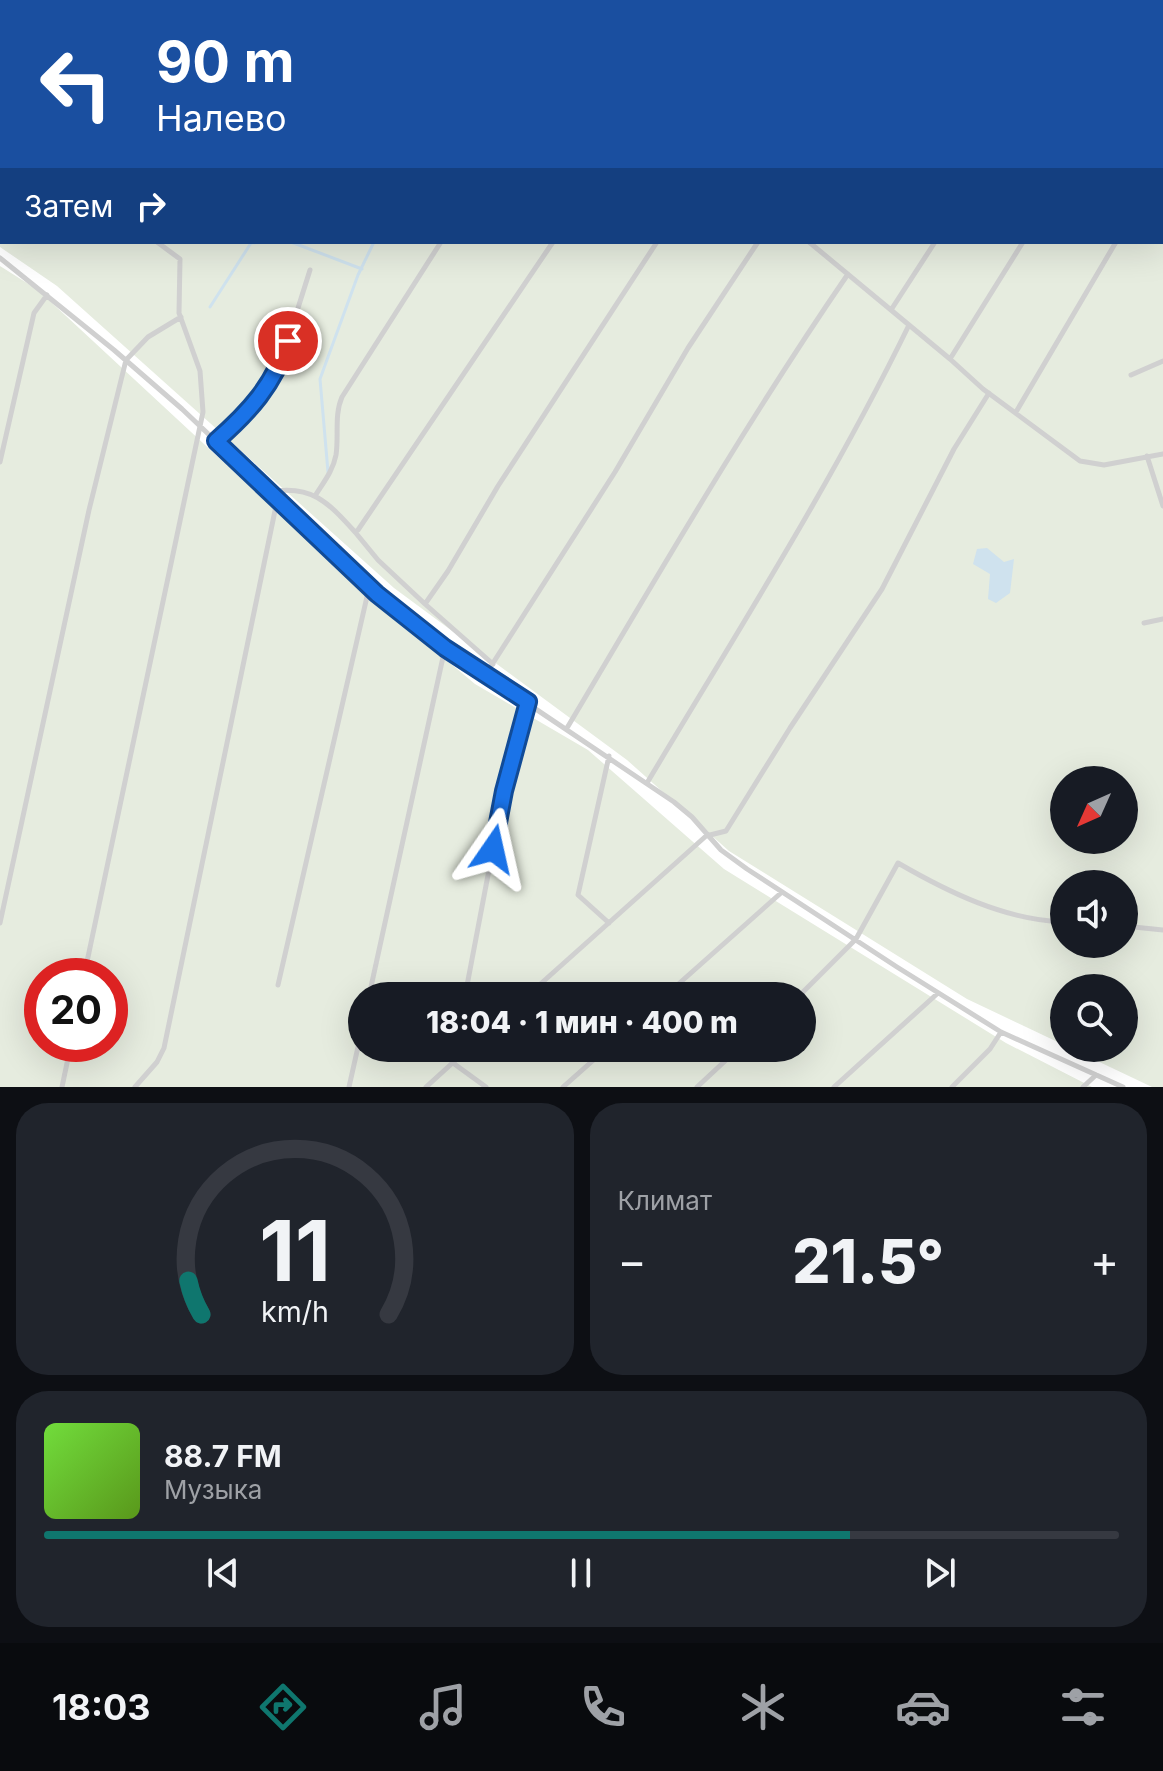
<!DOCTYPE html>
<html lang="ru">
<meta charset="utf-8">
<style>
:root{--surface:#171b24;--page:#20242c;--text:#f1f3f6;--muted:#9ea1a6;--line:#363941;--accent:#0f766e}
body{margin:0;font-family:Inter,sans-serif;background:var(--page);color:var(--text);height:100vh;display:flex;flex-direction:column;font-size:30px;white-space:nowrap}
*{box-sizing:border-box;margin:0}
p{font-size:26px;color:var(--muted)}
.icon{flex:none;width:44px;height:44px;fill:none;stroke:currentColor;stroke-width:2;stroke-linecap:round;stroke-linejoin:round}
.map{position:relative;height:1087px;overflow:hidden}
.sheet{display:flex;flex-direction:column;gap:16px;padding:16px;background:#0d0f14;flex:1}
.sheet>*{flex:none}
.hud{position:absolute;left:0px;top:0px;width:1164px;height:244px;box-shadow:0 8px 32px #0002;background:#1a4fa0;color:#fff;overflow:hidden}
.needle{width:52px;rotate:225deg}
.controls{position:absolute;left:1050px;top:766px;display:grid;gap:16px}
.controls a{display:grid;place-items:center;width:88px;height:88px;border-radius:50%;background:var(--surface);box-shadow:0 8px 32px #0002;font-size:40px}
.speed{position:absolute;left:24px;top:958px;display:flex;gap:16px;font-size:40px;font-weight:700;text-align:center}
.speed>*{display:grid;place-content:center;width:104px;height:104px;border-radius:50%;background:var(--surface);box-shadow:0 8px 32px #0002;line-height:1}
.speed .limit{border:12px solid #d22;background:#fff;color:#111}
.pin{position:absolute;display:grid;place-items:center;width:68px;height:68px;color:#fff;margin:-34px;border:4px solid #fff;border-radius:50%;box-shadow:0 2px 8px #0007}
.me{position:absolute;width:88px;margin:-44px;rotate:11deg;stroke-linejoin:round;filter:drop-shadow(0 0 6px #0008)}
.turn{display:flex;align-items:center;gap:28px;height:168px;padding:0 24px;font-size:36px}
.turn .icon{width:104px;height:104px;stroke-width:2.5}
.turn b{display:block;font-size:56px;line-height:68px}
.then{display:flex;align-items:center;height:76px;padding:0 24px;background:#0003;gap:16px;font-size:30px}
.big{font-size:60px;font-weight:800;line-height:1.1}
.sheet .tile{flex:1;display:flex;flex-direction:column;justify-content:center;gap:12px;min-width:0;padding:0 28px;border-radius:32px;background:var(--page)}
.sheet .dial{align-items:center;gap:0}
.dial svg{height:208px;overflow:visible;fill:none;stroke:var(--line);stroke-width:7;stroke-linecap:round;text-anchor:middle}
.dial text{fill:var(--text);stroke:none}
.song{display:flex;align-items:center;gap:24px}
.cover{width:96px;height:96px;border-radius:12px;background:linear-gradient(135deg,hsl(100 70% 55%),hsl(90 70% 35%))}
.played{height:8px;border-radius:4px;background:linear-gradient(90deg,var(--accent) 75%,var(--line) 75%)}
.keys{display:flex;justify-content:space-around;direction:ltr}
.heat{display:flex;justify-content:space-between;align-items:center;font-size:44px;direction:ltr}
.sheet .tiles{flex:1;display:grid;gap:16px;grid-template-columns:1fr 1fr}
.tile:last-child{grid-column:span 2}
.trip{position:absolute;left:348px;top:982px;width:468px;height:80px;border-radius:40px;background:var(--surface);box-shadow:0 8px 32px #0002;font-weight:800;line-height:80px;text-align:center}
.tab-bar{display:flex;height:128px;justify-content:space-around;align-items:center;background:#090b0e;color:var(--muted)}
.tab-bar .icon{width:56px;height:56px}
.tab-bar .on{color:var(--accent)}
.tab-bar b{font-size:36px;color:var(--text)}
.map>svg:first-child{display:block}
</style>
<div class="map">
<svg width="1163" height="1087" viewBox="0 0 1163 1087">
<rect width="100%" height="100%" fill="#fff"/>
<!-- green -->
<path fill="#e6ecdf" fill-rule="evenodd" d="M0,0H1163V1087H1152L1070,1048H1124V988H1064V1045L967,999L729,851L627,760L394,588L57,286L0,247ZM2,2H1162V242H2ZM1064,780H1124V840H1064ZM1064,884H1124V944H1064Z
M0,266L38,290L354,583L475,684L588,750L724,869L1006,1043L1092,1087H0ZM42,976H110V1044H42ZM362,996H802V1048H362Z"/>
<!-- water -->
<path fill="#cfe2ee" d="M987,548L1004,562L1014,559L1010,593L996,603L988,599L990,574L973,564L977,549Z"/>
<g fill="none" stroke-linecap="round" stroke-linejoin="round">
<!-- stream -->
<path stroke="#cfe2ee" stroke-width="3" d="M737,0L747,2
M525,2L526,0
M1162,84H1163
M291,242L362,269
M210,307L251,243L274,242
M328,472L320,379L358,275L374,242"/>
<!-- service -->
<path stroke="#d0d0d0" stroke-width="5" d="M150,0L152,2
M306,0L308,2
M399,2L400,0
M658,2V0
M1075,2L1077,0
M0,7L2,8
M1162,89H1163
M0,124L2,125
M1162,179L1163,178
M809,242L891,310L935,242
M0,258L114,350L182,409L377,594L445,648L674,802L692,817L721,850L747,869L897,967L1001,1032L1123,1087
M891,310L950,359L1023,242
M950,359L983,389L1080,461L1104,465L1163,454
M1131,375L1163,361
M1016,412L1116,242
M216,441L249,412L280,365L310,270
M1147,456L1163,506
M0,462L34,313L47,295
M269,492C311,484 328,502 355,532L358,530L553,242
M315,496C323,483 333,471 336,455C339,436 334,415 342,397L441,242
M355,532L378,560L425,604L448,571L498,486L657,242
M425,604L493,664
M1144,623L1163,619
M486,674L615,472L688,348L758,242
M567,728C658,575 747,421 848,274
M647,783C737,632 832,483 909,325
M0,923L89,510L126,360L148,337L181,317
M609,923L578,895L609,756
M1124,926L1163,930
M84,976L203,412L200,371L179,313L180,259L157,242
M278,985L369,588
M369,996L445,648
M465,996L504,791L528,702
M527,996L706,836L726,831L790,728L882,589L954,449L989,393
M665,996L782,892
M799,996L856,939L898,863C948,892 1005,920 1064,922
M455,1048L453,1063L486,1087
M62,1087L71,1044
M135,1087L157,1062L164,1048L277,501
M349,1087L362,1029
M426,1087L469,1048
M563,1087L607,1048
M697,1087L739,1048
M834,1087L938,993
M952,1087L990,1049L1001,1032
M1083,1087L1096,1075"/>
</g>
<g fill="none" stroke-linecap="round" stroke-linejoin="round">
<defs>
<path id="route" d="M288,341C274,385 249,412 216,441L377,594L445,648L528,702L504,791L493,849"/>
</defs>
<!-- route casing -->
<use href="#route" stroke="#114b97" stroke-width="20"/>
<!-- route -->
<use href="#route" stroke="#1a73e8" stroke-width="14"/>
</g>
</svg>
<div class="controls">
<a><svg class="needle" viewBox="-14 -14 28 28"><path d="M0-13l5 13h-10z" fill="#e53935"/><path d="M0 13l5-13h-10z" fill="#9ea1a6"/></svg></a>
<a><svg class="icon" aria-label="sound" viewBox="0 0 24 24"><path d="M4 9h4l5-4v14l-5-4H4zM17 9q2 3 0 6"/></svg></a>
<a><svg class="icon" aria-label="search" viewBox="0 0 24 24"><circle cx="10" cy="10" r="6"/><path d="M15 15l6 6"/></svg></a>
</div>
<div class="speed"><div class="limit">20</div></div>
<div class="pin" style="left:288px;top:341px;background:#d93025"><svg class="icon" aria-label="arrive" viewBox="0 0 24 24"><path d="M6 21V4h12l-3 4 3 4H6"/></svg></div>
<svg class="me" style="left:493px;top:849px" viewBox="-20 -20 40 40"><path d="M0-17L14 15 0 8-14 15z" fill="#1a73e8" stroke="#fff" stroke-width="4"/></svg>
<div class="trip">18:04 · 1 мин · 400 m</div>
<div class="hud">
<div class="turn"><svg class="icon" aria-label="left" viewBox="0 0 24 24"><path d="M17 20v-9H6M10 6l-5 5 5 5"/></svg><div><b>90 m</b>Налево</div></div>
<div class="then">Затем<svg class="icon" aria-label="right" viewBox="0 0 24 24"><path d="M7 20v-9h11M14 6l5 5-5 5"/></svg></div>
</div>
</div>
<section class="sheet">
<div class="tiles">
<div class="tile dial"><svg viewBox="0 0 100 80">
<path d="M14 69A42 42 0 1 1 86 69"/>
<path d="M14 69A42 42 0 0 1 9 56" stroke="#0f766e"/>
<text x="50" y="56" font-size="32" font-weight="700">11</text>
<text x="50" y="72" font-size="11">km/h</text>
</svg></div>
<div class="tile"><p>Климат</p>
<div class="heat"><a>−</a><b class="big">21.5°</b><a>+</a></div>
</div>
<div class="tile">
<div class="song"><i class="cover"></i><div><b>88.7 FM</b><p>Музыка</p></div></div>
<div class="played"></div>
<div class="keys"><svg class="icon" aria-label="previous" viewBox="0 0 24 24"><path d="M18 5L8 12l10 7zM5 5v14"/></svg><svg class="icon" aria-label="pause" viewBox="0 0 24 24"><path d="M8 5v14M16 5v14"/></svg><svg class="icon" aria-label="next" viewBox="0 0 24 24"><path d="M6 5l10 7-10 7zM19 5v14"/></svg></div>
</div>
</div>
</section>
<nav class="tab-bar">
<b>18:03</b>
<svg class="icon on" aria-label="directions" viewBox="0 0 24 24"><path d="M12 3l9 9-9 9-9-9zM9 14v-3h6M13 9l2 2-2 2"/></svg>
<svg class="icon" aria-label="music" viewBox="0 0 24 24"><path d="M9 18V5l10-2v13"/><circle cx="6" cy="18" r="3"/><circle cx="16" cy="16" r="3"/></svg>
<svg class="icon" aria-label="phone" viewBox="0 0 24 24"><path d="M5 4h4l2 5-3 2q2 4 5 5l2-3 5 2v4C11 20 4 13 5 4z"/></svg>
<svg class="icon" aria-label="climate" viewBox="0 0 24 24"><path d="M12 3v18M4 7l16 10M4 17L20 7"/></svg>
<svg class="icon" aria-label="car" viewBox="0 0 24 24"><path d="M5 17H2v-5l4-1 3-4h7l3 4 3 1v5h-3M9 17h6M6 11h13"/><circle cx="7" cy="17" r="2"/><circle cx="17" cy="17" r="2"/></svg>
<svg class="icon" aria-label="filters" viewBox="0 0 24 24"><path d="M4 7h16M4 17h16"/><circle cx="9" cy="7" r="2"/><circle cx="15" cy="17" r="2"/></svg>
</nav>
